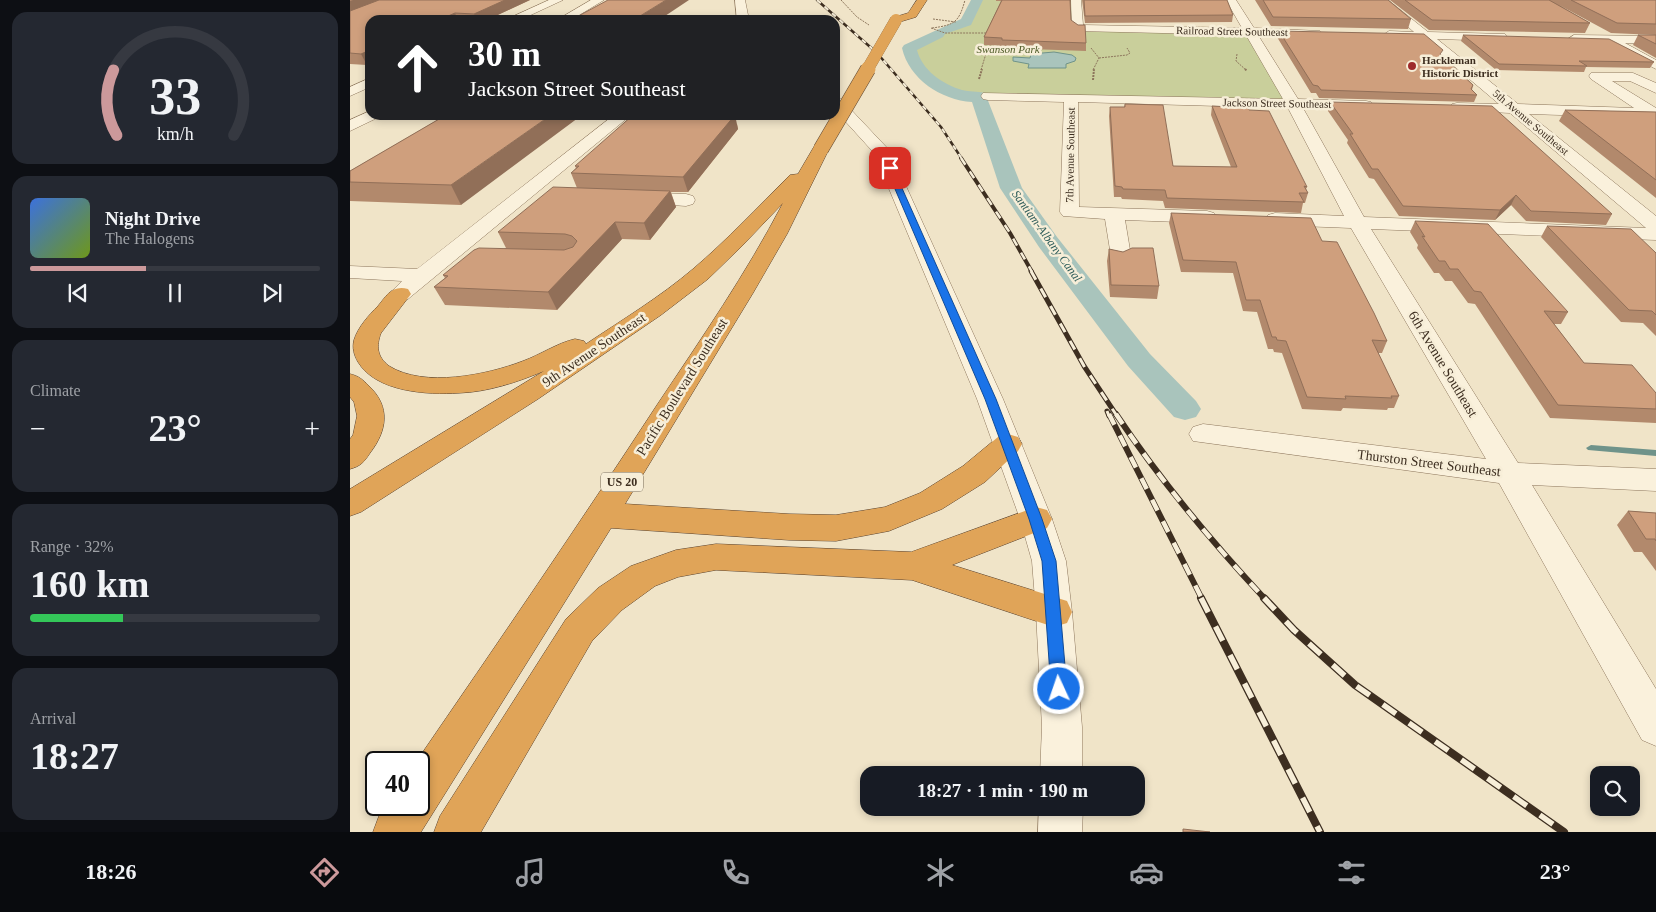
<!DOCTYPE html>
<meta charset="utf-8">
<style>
:root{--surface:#171b24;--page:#242831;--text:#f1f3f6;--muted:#9ea1a6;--line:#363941;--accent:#cc999b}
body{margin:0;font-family:"Times New Roman",serif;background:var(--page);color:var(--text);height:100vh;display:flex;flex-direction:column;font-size:19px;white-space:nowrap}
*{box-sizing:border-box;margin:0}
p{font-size:16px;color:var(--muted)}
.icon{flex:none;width:28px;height:28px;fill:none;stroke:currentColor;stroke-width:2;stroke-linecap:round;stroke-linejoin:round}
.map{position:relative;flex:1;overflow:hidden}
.drawer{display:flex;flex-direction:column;gap:12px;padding:12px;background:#0d0f14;width:350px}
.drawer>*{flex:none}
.top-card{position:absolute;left:15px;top:15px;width:475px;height:105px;border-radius:15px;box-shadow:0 2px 8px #0003;background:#202124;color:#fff;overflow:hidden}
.tools{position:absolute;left:1240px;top:766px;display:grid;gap:10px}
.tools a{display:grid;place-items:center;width:50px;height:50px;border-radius:10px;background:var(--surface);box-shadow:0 2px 8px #0003;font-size:25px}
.speed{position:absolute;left:15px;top:751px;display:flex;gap:10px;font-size:25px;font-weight:700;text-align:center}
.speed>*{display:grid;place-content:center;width:65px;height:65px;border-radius:50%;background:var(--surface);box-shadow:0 2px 8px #0003;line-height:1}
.speed .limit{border:2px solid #111;border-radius:8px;background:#fff;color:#111}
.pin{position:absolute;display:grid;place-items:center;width:42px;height:42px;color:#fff;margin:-21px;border-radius:10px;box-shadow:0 2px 8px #0006}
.me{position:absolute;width:55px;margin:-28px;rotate:357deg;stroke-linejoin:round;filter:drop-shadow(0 0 4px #0008)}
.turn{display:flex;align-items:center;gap:18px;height:105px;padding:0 20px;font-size:22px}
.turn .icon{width:65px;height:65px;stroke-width:2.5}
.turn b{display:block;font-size:35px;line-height:42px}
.big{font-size:38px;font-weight:700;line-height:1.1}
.drawer .widget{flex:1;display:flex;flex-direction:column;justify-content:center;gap:8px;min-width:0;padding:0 18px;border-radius:15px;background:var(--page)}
.drawer .dial{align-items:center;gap:0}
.dial svg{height:130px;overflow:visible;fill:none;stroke:var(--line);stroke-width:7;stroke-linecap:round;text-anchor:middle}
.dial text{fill:var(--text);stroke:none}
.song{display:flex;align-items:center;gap:15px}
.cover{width:60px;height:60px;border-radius:8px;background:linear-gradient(135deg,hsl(220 70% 55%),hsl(80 70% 35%))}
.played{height:5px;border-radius:2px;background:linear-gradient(90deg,var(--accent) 40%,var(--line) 40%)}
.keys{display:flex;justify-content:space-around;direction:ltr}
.heat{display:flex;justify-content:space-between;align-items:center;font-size:28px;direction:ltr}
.charge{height:8px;border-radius:4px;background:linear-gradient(90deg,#34c759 32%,var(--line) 0)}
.trip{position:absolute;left:510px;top:766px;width:285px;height:50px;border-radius:15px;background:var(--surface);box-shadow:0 2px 8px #0003;font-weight:700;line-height:50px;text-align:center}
.tabs{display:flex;height:80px;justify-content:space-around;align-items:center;background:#090b0e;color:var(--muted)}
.tabs .icon{width:35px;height:35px}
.tabs .current{color:var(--accent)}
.tabs b{font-size:22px;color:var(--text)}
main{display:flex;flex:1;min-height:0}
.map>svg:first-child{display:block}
</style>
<main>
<section class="drawer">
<div class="widget dial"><svg viewBox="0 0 100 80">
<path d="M14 69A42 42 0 1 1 86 69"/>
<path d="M14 69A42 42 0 0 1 12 29" stroke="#cc999b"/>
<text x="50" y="56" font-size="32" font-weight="700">33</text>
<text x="50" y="72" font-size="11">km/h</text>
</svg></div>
<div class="widget">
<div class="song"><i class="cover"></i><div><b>Night Drive</b><p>The Halogens</p></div></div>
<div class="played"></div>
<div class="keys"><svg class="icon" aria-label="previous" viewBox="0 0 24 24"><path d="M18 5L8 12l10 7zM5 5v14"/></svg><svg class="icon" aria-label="pause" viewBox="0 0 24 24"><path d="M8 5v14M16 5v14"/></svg><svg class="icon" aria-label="next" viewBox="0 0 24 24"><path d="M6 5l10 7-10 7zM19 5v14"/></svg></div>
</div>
<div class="widget"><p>Climate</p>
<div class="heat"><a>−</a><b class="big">23°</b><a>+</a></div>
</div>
<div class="widget"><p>Range · 32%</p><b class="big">160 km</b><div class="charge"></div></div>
<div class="widget"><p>Arrival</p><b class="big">18:27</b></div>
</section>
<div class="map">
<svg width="1306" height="832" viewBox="0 0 1306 832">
<rect width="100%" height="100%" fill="#f0e4c8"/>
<!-- green -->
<path fill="#c9cf9b" d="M627,0H726L728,27L901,31L943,103L611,96C589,86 562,75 559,49L576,39L616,22Z"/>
<!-- water -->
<path fill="#a9c4bc" stroke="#6f938a" d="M704,52L722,55L726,58L725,61L716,64V68H678L679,64L663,61V57L680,58L681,54Z"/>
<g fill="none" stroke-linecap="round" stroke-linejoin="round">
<!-- stream -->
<path fill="#6f938a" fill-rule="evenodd" d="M1241,445L1306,450V456L1238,450L1236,448Z"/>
<!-- canal -->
<path fill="#a9c4bc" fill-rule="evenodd" d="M621,0H633L621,25L595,34L593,37L567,50C572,70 592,84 612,90C619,92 627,91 635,93L672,188L707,237L800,354L846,401L851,409L846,417L835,420L824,417L778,366L689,247L650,188L622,102C591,100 559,79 552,48L554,45L611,19Z"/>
<defs>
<path id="minor" d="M199,0H213L170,20H155Z
M241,0H254L221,20H207Z
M385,0H395L399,20H387Z
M721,0H731L733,25L892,28L876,0H886L904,28L970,31L972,33L966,37L908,35L948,99L1016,101L1021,102L1023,105L1021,108L1016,109L953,108L1014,217L1296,228L1160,113L1102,110L1100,107L1102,104L1107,103L1149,104L1072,39L1035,38L1033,35L1039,31L1064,32L1027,0H1038L1078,32L1155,34L1157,37L1155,40L1151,41L1087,39L1168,104L1284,108L1241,79L1239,76L1241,73H1283L1306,83V93L1280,81H1262L1306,108V118L1179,114L1306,216V240L1021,229L1168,463L1306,469V491L1182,485L1306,689V746L1292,740L1149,483L843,441L839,434L843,427L853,424L1136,459L1001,228L925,225L918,223L915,219L918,215L925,213L994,216L938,108L728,102L729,207L857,211L864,213L867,217L864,221L857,223L775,220L781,256L778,260L771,262L764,260L761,256L755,219L713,216L710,212L714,102L638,100L633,99L631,96L633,93L933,99L896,35L728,31L722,28Z
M1224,35L1306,36V44L1275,43L1306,60V69L1265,48L1263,45L1264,43L1220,42L1218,39Z
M20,78V87L0,96V87Z
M485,97L490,98L540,151L653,399L702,519L716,561L722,612L732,727V775H690L692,727L686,612L682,561L670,519L627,399L524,153L485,110Z
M20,111V115H30L27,118L0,131V120Z
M264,115H281L58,299L50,301L42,299L39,294L52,281L0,278V266L67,269Z
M285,192L336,194L343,196L345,200L343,204L336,206L278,202L276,198L278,194Z
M689,808H733L732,832H688Z"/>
<path id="highway" d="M567,0H577L566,17L546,23L542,22L540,20L542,18L558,13Z
M471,144L477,145L479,149L437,234L403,293L275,504L439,514L486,515L535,507L570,493L613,466L648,437L658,434L668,437L672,444L668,451L635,482L592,509L539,531L486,541L439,540L261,528L71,832H23L29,816L37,805H69V762H66C147,644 228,526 307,405C351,339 396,274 433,203L392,246L358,279L311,315L188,399L11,512L0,516V489L194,371C168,382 138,392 109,393C77,395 26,392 8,362C4,355 2,348 4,340C8,327 19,315 28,306C37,295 42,285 58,289L61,294L31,333C26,346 27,357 39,366C74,388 137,375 173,361C190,355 207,343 225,339L234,341L236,344C272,320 310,297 343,269C377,240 408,207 440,175L448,174L465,145Z
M0,374C9,376 13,380 19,386C41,407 37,431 20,453C14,462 11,466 0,469V439L3,435L7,416L4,402L0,397Z
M686,507L697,510L702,519L697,528L602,565L717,601L722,612L717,623L704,627L562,580L366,570L328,577L305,586L272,610L242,641L131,832H84L90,816L216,619L248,588L281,566L326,550L366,544L561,552Z"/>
</defs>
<!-- minor casing -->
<use href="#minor" stroke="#8d765c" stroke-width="1"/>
<!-- highway casing -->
<use href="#highway" stroke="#5b4430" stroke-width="1"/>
<!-- path-far1 -->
<path stroke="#8d765c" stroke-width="1" stroke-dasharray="2 1" stroke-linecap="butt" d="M491,0L507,17L519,25
M583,19L606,22
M581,28L595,33H640
M582,28C605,25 609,22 615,0
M741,48L749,58L743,70
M887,54L886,61L896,70
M749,58L777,55L780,53L777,48
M631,70L638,47L643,43"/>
<!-- path -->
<path stroke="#8d765c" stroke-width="2" stroke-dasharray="2 1" stroke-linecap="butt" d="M895,69L897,71
M629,79L632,69
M743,80L744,69"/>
<!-- minor -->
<use href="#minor" fill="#faf1dc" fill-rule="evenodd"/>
<!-- highway -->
<use href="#highway" fill="#e0a458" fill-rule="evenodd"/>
<defs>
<path id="rail-far4" d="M467,0L527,53L591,127L612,159"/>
<path id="rail-far3" d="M611,158L660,233L682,272"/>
<path id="rail-far2" d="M681,271L734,366L767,416
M757,411L759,416"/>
<path id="rail-far1" d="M759,414L852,599
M766,414C810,480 861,541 915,599"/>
<path id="rail" d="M851,598L970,832
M914,598L944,630L1005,685L1214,832"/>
</defs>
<!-- rail-far4 casing -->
<use href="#rail-far4" stroke="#3d2e20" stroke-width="2.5"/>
<!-- rail-far3 casing -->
<use href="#rail-far3" stroke="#3d2e20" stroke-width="4"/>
<!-- rail-far2 casing -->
<use href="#rail-far2" stroke="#3d2e20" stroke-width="5"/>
<!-- rail-far1 casing -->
<use href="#rail-far1" stroke="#3d2e20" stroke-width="6"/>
<!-- rail casing -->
<use href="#rail" stroke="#3d2e20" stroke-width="8"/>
<!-- rail-far4 -->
<use href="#rail-far4" stroke="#f7eed8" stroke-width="2" stroke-dasharray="5" stroke-linecap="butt"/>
<!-- rail-far3 -->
<use href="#rail-far3" stroke="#f7eed8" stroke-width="2.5" stroke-dasharray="8" stroke-linecap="butt"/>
<!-- rail-far2 -->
<use href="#rail-far2" stroke="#f7eed8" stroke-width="3" stroke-dasharray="10" stroke-linecap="butt"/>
<!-- rail-far1 -->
<use href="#rail-far1" stroke="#f7eed8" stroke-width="4.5" stroke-dasharray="12" stroke-linecap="butt"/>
<!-- rail -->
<use href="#rail" stroke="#f7eed8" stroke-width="5.5" stroke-dasharray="16" stroke-linecap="butt"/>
<defs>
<path id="highway-bridge-far1" d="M517,70L546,20"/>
<path id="highway-bridge" d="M471,149L518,69"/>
</defs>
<!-- highway-bridge-far1 casing -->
<use href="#highway-bridge-far1" stroke="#5b4430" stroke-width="12" stroke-linecap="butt"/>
<!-- highway-bridge casing -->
<use href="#highway-bridge" stroke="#5b4430" stroke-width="16" stroke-linecap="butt"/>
<!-- highway-bridge-far1 -->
<use href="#highway-bridge-far1" stroke="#e0a458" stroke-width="12"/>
<!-- highway-bridge -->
<use href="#highway-bridge" stroke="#e0a458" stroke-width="15"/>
</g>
<!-- wall -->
<path fill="#b2896c" d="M0,0H180L137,20H20V64L17,65L0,64Z
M646,0H720L721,20L736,43V51L652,48V46L634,45V37L651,1H646Z
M732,0H877L883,15L882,22L735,23Z
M905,0H1038L1061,19L1058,29L921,26Z
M1040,0H1306V35L1261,33L1209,5L1240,23L1235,33L1079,30Z
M929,31L1092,55L1123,85L1122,90L1127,95L1124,102L969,98L966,93H961L927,37Z
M1113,35L1304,62L1300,68L1236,67L1234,72L1146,70L1111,41Z
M1288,35H1306V58L1283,45Z
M980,102L1262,214L1256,225L1176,221L1161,205L1145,220L1049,216L1024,179L1019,178L997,143L998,140L978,111Z
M775,104L823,166L881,167L861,115L862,106L899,110L957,187L956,189L958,193L955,203H953L951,213L815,208L813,201L772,199L771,197H764L759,116L760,107H774Z
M1215,110L1306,112V198L1209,121Z
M96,115L111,205L0,201V171Z
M387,124L388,129L338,192H321L326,207L300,240L272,239L207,310L95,305L84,287L95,278L93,275L156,248L148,232L227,188L221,173L226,168L225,166Z
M821,213L972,241L1037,341L1032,353H1028L1049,396L1044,408H1038L1037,410L993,408L991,411L952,409L932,353L924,352L923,349H918L907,312L893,311L883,273L831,272L819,223Z
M1065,221L1218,312L1211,324H1204L1234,363L1306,393V423L1200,418L1125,304L1118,303L1102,281H1095L1089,273H1084L1067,248L1068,245L1060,232Z
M1197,226L1306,253V336L1293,323L1271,322L1191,237Z
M759,249L773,252L809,286L807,299L760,297L757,261Z
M1278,511L1306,513V571L1292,552H1284L1267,525Z"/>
<!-- shaded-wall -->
<path fill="#916f58" d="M3,0H35L0,13V1Z
M155,0H180L137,20H127L124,14Z
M316,0H339L309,20L290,16Z
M105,13L108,20H89Z
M20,50V64L17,65L11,54Z
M201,115H232L111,205L101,185Z
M379,115H385L388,129L338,192L333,177Z
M320,191L326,207L300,240L294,223Z
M1166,195L1161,205L1145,220L1150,210Z
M265,222L272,239L207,310L198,292Z"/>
<!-- building -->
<path fill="#cf9f7d" stroke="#916f58" d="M29,0H155L124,14L105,13L89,20H20V50L11,54L0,53V11Z
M258,0H316L290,16L341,17L337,20H221Z
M652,0H720L721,20L728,25H735L736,43L652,40V38L634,37Z
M734,0H877L883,15L735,16Z
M913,0H1038L1061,19L923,17Z
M1055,0H1199L1240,23L1082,20Z
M1221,0H1306V24L1267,23Z
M929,31L1074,34L1093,50L1090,54L1123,85L1121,89L1127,95L971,90L968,86L963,85Z
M1113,35L1259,39L1304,62L1229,61L1237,66L1149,64Z
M1288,35H1306V44Z
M980,102L1142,106L1262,214L1181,211L1166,195L1150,210L1053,206L1028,169H1022L1000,134H1003Z
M775,104L813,105L823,166L887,167L862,106L899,108V110L919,111L957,187L954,186L958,193H949L954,202L817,198L815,190L773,189L772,187L765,186L760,107H775Z
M1215,110L1306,112V180Z
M96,115H201L101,185L0,182V171Z
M283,115H385L333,177L221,173L229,166H225Z
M203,187L320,191L294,223L265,222L198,292L84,287L98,276L93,275L124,250L129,248L214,250L223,247L227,241L222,236L215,234L148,232Z
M821,213L961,218L972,241L987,242L1024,313L1037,341L1022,340L1049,396H1041L1042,398L995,396L996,399L957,397L936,341L927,340L926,337H922L910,300H896L886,262L833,260Z
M1065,221L1138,224L1218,312L1194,311L1234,363L1282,365L1306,393V409L1208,405L1131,292L1124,291L1108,269H1100L1095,261H1089L1072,236L1075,237Z
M1197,226L1281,229L1306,253V315L1302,311L1279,310Z
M782,248H803L809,286L761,285L759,249L773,252Z
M1278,511L1306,513V541L1305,539H1296Z
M833,829L860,832H833Z"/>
<!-- route -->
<path fill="#1a73e8" stroke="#114b97" d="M540,166L543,168L646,399L692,519L706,561L717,689L715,694L709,696L703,694L701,689L692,561L679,519L635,399L536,168Z"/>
<!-- markers -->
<circle fill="#9e2a2b" stroke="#f7eed8" stroke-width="2" cx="1062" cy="66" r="5"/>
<g text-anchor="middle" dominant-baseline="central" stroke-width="5" stroke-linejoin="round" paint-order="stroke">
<!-- far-street labels -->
<g font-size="11" fill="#3d2e20" stroke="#f7eed8">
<text transform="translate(882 31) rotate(1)">Railroad Street Southeast</text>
<text transform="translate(927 103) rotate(1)">Jackson Street Southeast</text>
<text transform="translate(1181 122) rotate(40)">5th Avenue Southeast</text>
<text transform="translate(720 155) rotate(-89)">7th Avenue Southeast</text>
</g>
<!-- far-park labels -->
<g font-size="11" font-style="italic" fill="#4d5a26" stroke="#f7eed8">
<text x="658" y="49">Swanson Park</text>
</g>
<!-- far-poi labels -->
<g font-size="11" font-weight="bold" fill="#3d2e20" stroke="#f7eed8" text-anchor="start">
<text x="1072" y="60">Hackleman<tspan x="1072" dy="13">Historic District</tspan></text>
</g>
<!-- far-water labels -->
<g font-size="12" font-style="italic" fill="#2f5d5a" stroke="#f7eed8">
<text transform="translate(697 236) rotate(54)">Santiam-Albany Canal</text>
</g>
<!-- shield labels -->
<rect fill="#f7eed8" stroke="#756857" stroke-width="1" x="251" y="472.5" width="42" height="19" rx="4"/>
<g font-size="12" font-weight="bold" fill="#3d2e20">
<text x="272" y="482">US 20</text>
</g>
<!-- street labels -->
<g font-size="14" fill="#3d2e20" stroke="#f7eed8">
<text transform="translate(244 350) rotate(-34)">9th Avenue Southeast</text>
<text transform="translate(1093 364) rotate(59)">6th Avenue Southeast</text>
<text transform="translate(332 387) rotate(-58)">Pacific Boulevard Southeast</text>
<text transform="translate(1079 463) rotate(7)">Thurston Street Southeast</text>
</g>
</g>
</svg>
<div class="tools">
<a><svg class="icon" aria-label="search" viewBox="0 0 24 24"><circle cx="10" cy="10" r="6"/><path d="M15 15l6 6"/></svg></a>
</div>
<div class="speed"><div class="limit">40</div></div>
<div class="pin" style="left:540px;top:168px;background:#d93025"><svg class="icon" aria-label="arrive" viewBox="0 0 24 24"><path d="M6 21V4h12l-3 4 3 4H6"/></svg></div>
<svg class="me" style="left:709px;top:689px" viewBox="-20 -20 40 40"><circle r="17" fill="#1a73e8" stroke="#fff" stroke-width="3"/><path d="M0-11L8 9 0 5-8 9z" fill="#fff"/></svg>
<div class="trip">18:27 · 1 min · 190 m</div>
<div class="top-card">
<div class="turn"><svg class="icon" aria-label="ahead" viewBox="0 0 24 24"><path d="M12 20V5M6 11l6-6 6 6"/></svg><div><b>30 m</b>Jackson Street Southeast</div></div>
</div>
</div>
</main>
<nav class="tabs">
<b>18:26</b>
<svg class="icon current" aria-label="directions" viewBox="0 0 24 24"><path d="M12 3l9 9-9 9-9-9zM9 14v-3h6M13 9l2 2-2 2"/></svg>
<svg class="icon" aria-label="music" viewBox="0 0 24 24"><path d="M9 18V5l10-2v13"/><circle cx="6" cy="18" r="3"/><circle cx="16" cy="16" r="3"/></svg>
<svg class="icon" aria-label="phone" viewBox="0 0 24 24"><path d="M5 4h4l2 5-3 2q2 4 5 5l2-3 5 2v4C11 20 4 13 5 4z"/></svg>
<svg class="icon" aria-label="climate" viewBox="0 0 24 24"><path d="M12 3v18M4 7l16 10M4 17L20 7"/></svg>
<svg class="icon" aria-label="car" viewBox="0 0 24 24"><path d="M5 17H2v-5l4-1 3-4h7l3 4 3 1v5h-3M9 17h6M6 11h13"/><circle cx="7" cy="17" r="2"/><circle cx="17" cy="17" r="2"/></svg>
<svg class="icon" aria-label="filters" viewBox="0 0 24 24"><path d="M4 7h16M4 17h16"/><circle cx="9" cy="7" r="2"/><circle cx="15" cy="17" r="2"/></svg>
<b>23°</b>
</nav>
